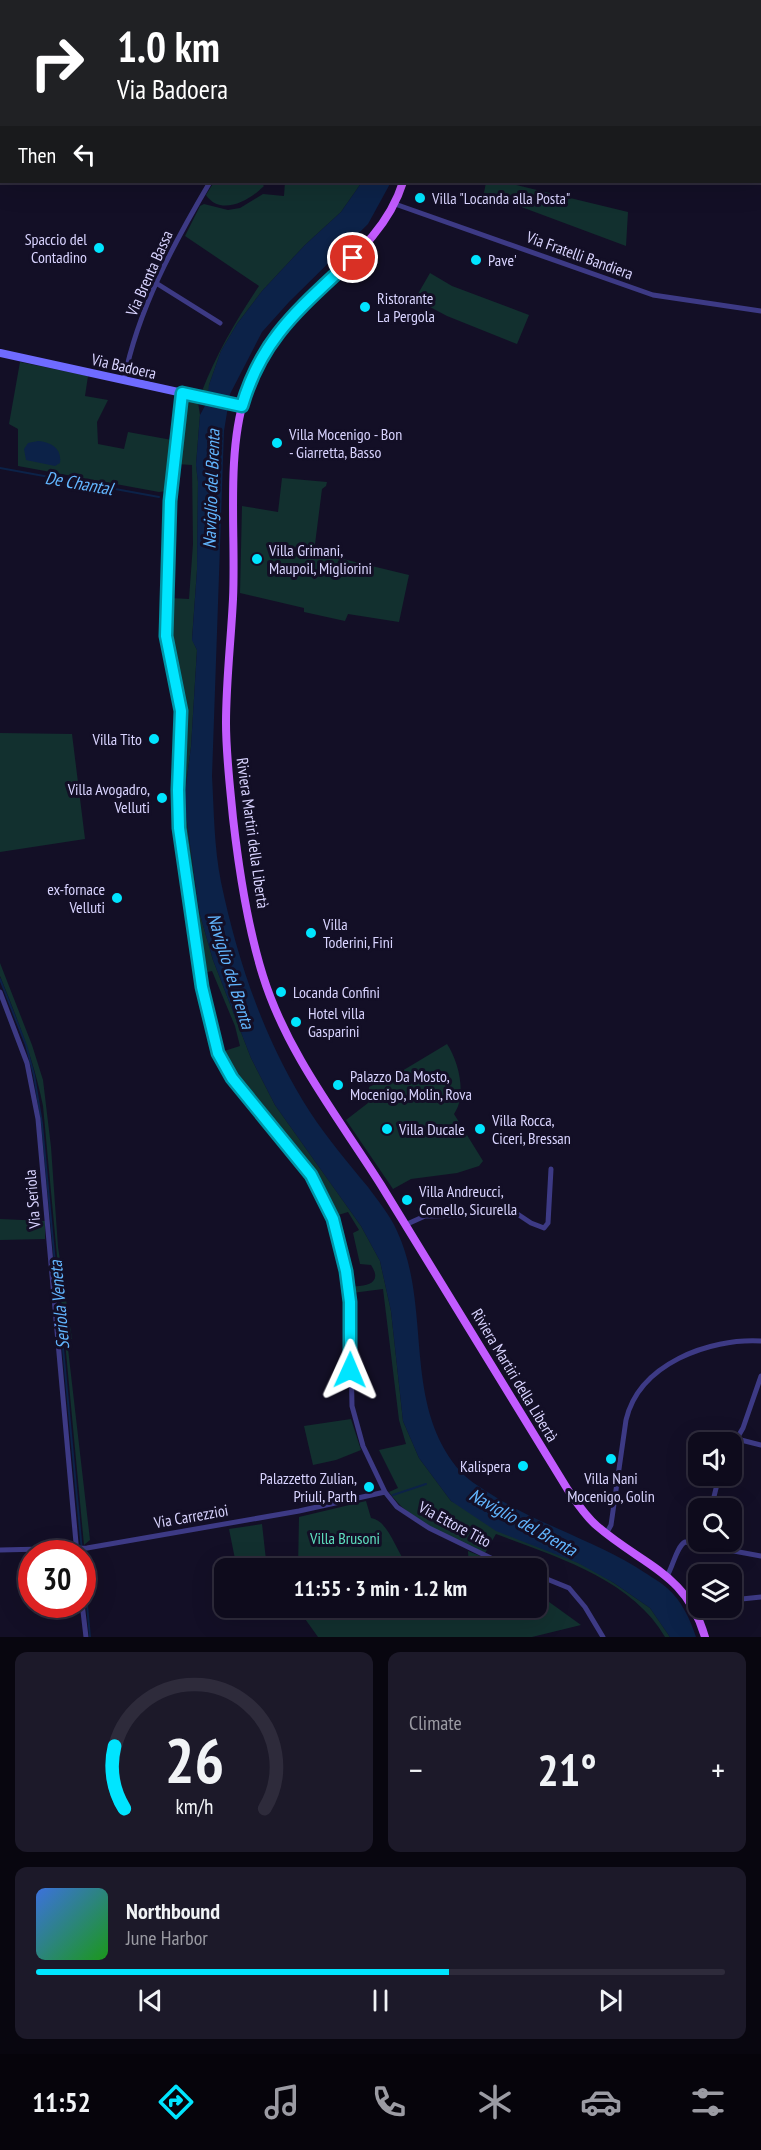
<!DOCTYPE html>
<meta charset="utf-8">
<style>
:root{--surface:#0e0b1c;--page:#1c1929;--text:#f1f3f6;--muted:#9b9ba3;--line:#2e2b3b;--accent:#00e5ff}
body{margin:0;font-family:"PT Sans Narrow",sans-serif;background:var(--page);color:var(--text);height:100vh;display:flex;flex-direction:column;font-size:22px;white-space:nowrap}
*{box-sizing:border-box;margin:0}
p{font-size:20px;color:var(--muted)}
.icon{flex:none;width:33px;height:33px;fill:none;stroke:currentColor;stroke-width:2;stroke-linecap:round;stroke-linejoin:round}
.map{position:relative;height:1637px;overflow:hidden}
.sheet{display:flex;flex-direction:column;gap:15px;padding:15px;background:#08060f;flex:1}
.sheet>*{flex:none}
.top-card{position:absolute;left:0px;top:0px;width:762px;height:183px;box-shadow:0 6px 24px #0002,0 0 0 2px var(--line);background:#202124;color:#fff;overflow:hidden}
.fabs{position:absolute;left:688px;top:1432px;display:grid;gap:12px}
.fabs a{display:grid;place-items:center;width:54px;height:54px;border-radius:12px;background:var(--surface);box-shadow:0 6px 24px #0002,0 0 0 2px var(--line);font-size:30px}
.speed{position:absolute;left:18px;top:1540px;display:flex;gap:12px;font-size:30px;font-weight:700;text-align:center}
.speed>*{display:grid;place-content:center;width:78px;height:78px;border-radius:50%;background:var(--surface);box-shadow:0 6px 24px #0002,0 0 0 2px var(--line);line-height:1}
.speed .limit{border:9px solid #d22;background:#fff;color:#111}
.pin{position:absolute;display:grid;place-items:center;width:51px;height:51px;color:#fff;margin:-26px;border:3px solid #fff;border-radius:50%;box-shadow:0 2px 6px #0007}
.me{position:absolute;width:66px;margin:-33px;rotate:1deg;stroke-linejoin:round;filter:drop-shadow(0 0 4px #0008)}
.turn{display:flex;align-items:center;gap:21px;height:126px;padding:0 18px;font-size:27px}
.turn .icon{width:78px;height:78px;stroke-width:2.5}
.turn b{display:block;font-size:42px;line-height:51px}
.then{display:flex;align-items:center;height:57px;padding:0 18px;background:#0003;gap:12px;font-size:22px}
.big{font-size:45px;font-weight:700;line-height:1.1}
.sheet .card{flex:1;display:flex;flex-direction:column;justify-content:center;gap:9px;min-width:0;padding:0 21px;border-radius:12px;background:var(--page)}
.sheet .dial{align-items:center;gap:0}
.dial svg{height:156px;overflow:visible;fill:none;stroke:var(--line);stroke-width:7;stroke-linecap:round;text-anchor:middle}
.dial text{fill:var(--text);stroke:none}
.song{display:flex;align-items:center;gap:18px}
.cover{width:72px;height:72px;border-radius:9px;background:linear-gradient(135deg,hsl(220 70% 55%),hsl(120 70% 35%))}
.played{height:6px;border-radius:3px;background:linear-gradient(90deg,var(--accent) 60%,var(--line) 60%)}
.keys{display:flex;justify-content:space-around;direction:ltr}
.heat{display:flex;justify-content:space-between;align-items:center;font-size:33px;direction:ltr}
.sheet .tiles{flex:1;display:grid;gap:15px;grid-template-columns:1fr 1fr}
.card:last-child{grid-column:span 2}
.trip{position:absolute;left:214px;top:1558px;width:333px;height:60px;border-radius:12px;background:var(--surface);box-shadow:0 6px 24px #0002,0 0 0 2px var(--line);font-weight:700;line-height:60px;text-align:center}
.tabs{display:flex;height:96px;justify-content:space-around;align-items:center;background:#06040b;color:var(--muted)}
.tabs .icon{width:42px;height:42px}
.tabs .current{color:var(--accent)}
.tabs b{font-size:27px;color:var(--text)}
.map>svg:first-child{display:block}
</style>
<div class="map">
<svg width="761" height="1637" viewBox="0 0 761 1637">
<rect width="100%" height="100%" fill="#130f26"/>
<!-- green -->
<path fill="#12302f" d="M214,182H260L264,186C250,200 221,217 206,195Z
M285,182H362L341,212L305,245L262,291L237,324L221,351L209,385V393L202,391C217,353 236,320 259,286L185,236L200,206L204,204L228,210L240,208L263,194L284,196Z
M486,182H504L628,212L626,246L484,193Z
M430,273L452,286L529,315L517,344L447,316L415,299Z
M20,362L88,376L85,396L108,400L97,422L98,444L124,449L128,432L172,440L166,491L159,492L18,466V429L9,424Z
M188,400L198,402L200,415L196,465L198,482L197,570L192,639L197,650L191,747L184,800L199,911L213,960L251,1058L275,1105L361,1226L380,1261L391,1311L403,1421L419,1458L451,1501L591,1569L614,1583L650,1608L670,1637H665C632,1579 554,1556 496,1534L485,1553C453,1537 410,1523 389,1492L398,1488L379,1450L406,1444L399,1420L383,1289L352,1293V1286C367,1287 383,1283 371,1265L360,1264L353,1233L359,1230L348,1212L335,1216C328,1200 322,1184 312,1170C282,1130 243,1097 221,1052L240,1046L235,1026L212,971L203,973L182,822L181,798L185,715L170,638V598L189,599L193,544L192,465L176,464L183,404Z
M282,478L327,482L326,486L322,489L314,552L409,575L399,622L348,614L345,621L304,612V608L240,593L242,506L278,512Z
M0,733L72,734L85,839L0,852Z
M0,963L32,1045L43,1080L51,1147L58,1247L72,1339L67,1340L90,1540L84,1545L43,1106C34,1060 17,1018 0,976Z
M447,1044C459,1062 467,1096 454,1114L483,1161L479,1166L457,1173L411,1179L393,1189L346,1120L368,1103L369,1087L402,1071Z
M0,1219L45,1221V1239L0,1240Z
M351,1419L361,1450L336,1460L313,1465L304,1426Z
M366,1501L371,1518C389,1521 395,1550 407,1564L428,1557L430,1558L433,1569H298L299,1517Z
M262,1524L267,1569H237L229,1529Z
M468,1551L513,1569H469Z
M537,1586L545,1599L581,1625L532,1637H318L298,1609L537,1608Z"/>
<!-- water -->
<path fill="#0c2248" d="M362,182H391L368,224L289,302L262,332L230,394L224,431L212,776C214,811 214,847 221,882C238,963 265,1042 310,1112C327,1138 348,1163 368,1187C378,1201 390,1215 397,1231C433,1308 401,1405 461,1472C467,1479 477,1485 486,1491C532,1522 588,1538 636,1567C646,1574 658,1580 667,1588C682,1601 690,1619 696,1637H670L650,1608L614,1583L578,1563L496,1531L451,1501L419,1458L403,1421L391,1311L380,1261L361,1226L275,1105L251,1058L213,960L199,911L184,800L191,747L197,650L192,640L197,570L198,482L196,465L200,415L206,404L209,385L221,351L237,324L262,291L305,245L341,212Z
M38,441C52,442 62,449 60,463L55,466L26,460L24,449L28,443Z"/>
<g fill="none" stroke-linecap="round" stroke-linejoin="round">
<!-- stream -->
<path stroke="#0c2248" stroke-width="2" d="M760,161H761
M0,468L159,497
M0,979L26,1045L34,1075L42,1124L90,1637
M393,1495L426,1484"/>
<!-- minor -->
<path stroke="#3d3a85" stroke-width="5" d="M272,2V0
M601,2V0
M760,61H761
M760,166H761
M395,204L653,295L761,311
M156,283L220,323
M124,380C138,309 174,243 210,182
M182,393L170,501L166,636L181,711L178,801L179,828L202,987L217,1053L232,1078L311,1175L322,1195L333,1219L346,1271L350,1301L352,1406L363,1446L385,1492L397,1507L429,1528L499,1562L520,1569
M0,992L27,1063L38,1119L77,1554
M405,1225L425,1216L511,1214L516,1213L531,1223L544,1228L548,1223L551,1169
M737,1439L761,1445
M732,1447L743,1428L761,1376
M711,1509L719,1476
M606,1534L611,1525L626,1420C639,1364 709,1338 761,1341
M0,1550L87,1548L299,1511L385,1492
M537,1575L569,1588L585,1607L603,1637
M667,1576C673,1566 677,1546 685,1542L761,1556
M732,1600L761,1597
M82,1603L86,1637"/>
<!-- secondary -->
<path stroke="#6f6bff" stroke-width="8" d="M760,104H761
M0,353L242,406"/>
<!-- primary -->
<path stroke="#c25bff" stroke-width="8" d="M369,0V2
M375,0L377,2
M403,182C385,240 333,272 293,315C271,338 254,365 245,396C226,455 236,536 233,599C231,640 226,682 226,723C226,755 230,786 233,818C239,871 247,925 263,976C287,1053 338,1117 381,1185C444,1286 506,1388 568,1490C577,1503 585,1516 597,1526C643,1566 686,1572 705,1637"/>
</g>
<g fill="none" stroke-linecap="round" stroke-linejoin="round">
<defs>
<path id="route" d="M350,1370V1302L346,1271L333,1219L311,1175L232,1078L218,1053L202,987L179,828L178,790L181,711L166,636L170,501L182,393L242,406C262,336 303,306 353,258"/>
</defs>
<!-- route casing -->
<use href="#route" stroke="#0095a6" stroke-width="15"/>
<!-- route -->
<use href="#route" stroke="#00e5ff" stroke-width="10"/>
</g>
<!-- markers -->
<g fill="#00e5ff" stroke="#130f26" stroke-width="2">
<circle cx="420" cy="198" r="6"/>
<circle cx="99" cy="248" r="6"/>
<circle cx="476" cy="260" r="6"/>
<circle cx="365" cy="307" r="6"/>
<circle cx="277" cy="443" r="6"/>
<circle cx="257" cy="559" r="6"/>
<circle cx="154" cy="739" r="6"/>
<circle cx="162" cy="798" r="6"/>
<circle cx="117" cy="898" r="6"/>
<circle cx="311" cy="933" r="6"/>
<circle cx="281" cy="992" r="6"/>
<circle cx="296" cy="1022" r="6"/>
<circle cx="338" cy="1085" r="6"/>
<circle cx="387" cy="1129" r="6"/>
<circle cx="480" cy="1129" r="6"/>
<circle cx="407" cy="1200" r="6"/>
<circle cx="611" cy="1459" r="6"/>
<circle cx="523" cy="1466" r="6"/>
<circle cx="369" cy="1487" r="6"/>
</g>
<g text-anchor="middle" dominant-baseline="central" stroke-width="6" stroke-linejoin="round" paint-order="stroke">
<!-- poi labels -->
<g font-size="16" fill="#d9d4ff" stroke="#130f26" text-anchor="start">
<text x="432" y="198">Villa "Locanda alla Posta"</text>
<text x="87" y="239" text-anchor="end">Spaccio del<tspan x="87" dy="18">Contadino</tspan></text>
<text x="488" y="260">Pave'</text>
<text x="377" y="298">Ristorante<tspan x="377" dy="18">La Pergola</tspan></text>
<text x="289" y="434">Villa Mocenigo - Bon<tspan x="289" dy="18">- Giarretta, Basso</tspan></text>
<text x="269" y="550">Villa Grimani,<tspan x="269" dy="18">Maupoil, Migliorini</tspan></text>
<text x="142" y="739" text-anchor="end">Villa Tito</text>
<text x="150" y="789" text-anchor="end">Villa Avogadro,<tspan x="150" dy="18">Velluti</tspan></text>
<text x="105" y="889" text-anchor="end">ex-fornace<tspan x="105" dy="18">Velluti</tspan></text>
<text x="323" y="924">Villa<tspan x="323" dy="18">Toderini, Fini</tspan></text>
<text x="293" y="992">Locanda Confini</text>
<text x="308" y="1013">Hotel villa<tspan x="308" dy="18">Gasparini</tspan></text>
<text x="350" y="1076">Palazzo Da Mosto,<tspan x="350" dy="18">Mocenigo, Molin, Rova</tspan></text>
<text x="492" y="1120">Villa Rocca,<tspan x="492" dy="18">Ciceri, Bressan</tspan></text>
<text x="399" y="1129">Villa Ducale</text>
<text x="419" y="1191">Villa Andreucci,<tspan x="419" dy="18">Comello, Sicurella</tspan></text>
<text x="511" y="1466" text-anchor="end">Kalispera</text>
<text x="357" y="1478" text-anchor="end">Palazzetto Zulian,<tspan x="357" dy="18">Priuli, Parth</tspan></text>
<text x="611" y="1478" text-anchor="middle">Villa Nani<tspan x="611" dy="18">Mocenigo, Golin</tspan></text>
</g>
<!-- street labels -->
<g font-size="16" fill="#d9d4ff" stroke="#130f26">
<text transform="translate(580 255) rotate(20)">Via Fratelli Bandiera</text>
<text transform="translate(149 273) rotate(-66)">Via Brenta Bassa</text>
<text transform="translate(124 366) rotate(13)">Via Badoera</text>
<text transform="translate(253 833) rotate(82)">Riviera Martiri della Libertà</text>
<text transform="translate(32 1199) rotate(-95)">Via Seriola</text>
<text transform="translate(515 1375) rotate(59)">Riviera Martiri della Libertà</text>
<text transform="translate(191 1516) rotate(-10)">Via Carrezzioi</text>
<text transform="translate(455 1524) rotate(28)">Via Ettore Tito</text>
</g>
<!-- park labels -->
<g font-size="16" fill="#5fe0c0" stroke="#130f26">
<text x="345" y="1538">Villa Brusoni</text>
</g>
<!-- water labels -->
<g font-size="18" font-style="italic" fill="#62b6ff" stroke="#130f26">
<text transform="translate(79 483) rotate(10)">De Chantal</text>
<text transform="translate(211 489) rotate(-88)">Naviglio del Brenta</text>
<text transform="translate(231 971) rotate(73)">Naviglio del Brenta</text>
<text transform="translate(59 1305) rotate(-95)">Seriola Veneta</text>
<text transform="translate(523 1522) rotate(29)">Naviglio del Brenta</text>
</g>
</g>
</svg>
<div class="fabs">
<a><svg class="icon" aria-label="sound" viewBox="0 0 24 24"><path d="M4 9h4l5-4v14l-5-4H4zM17 9q2 3 0 6"/></svg></a>
<a><svg class="icon" aria-label="search" viewBox="0 0 24 24"><circle cx="10" cy="10" r="6"/><path d="M15 15l6 6"/></svg></a>
<a><svg class="icon" aria-label="layers" viewBox="0 0 24 24"><path d="M12 4l9 5-9 5-9-5zM3 14l9 5 9-5"/></svg></a>
</div>
<div class="speed"><div class="limit">30</div></div>
<div class="pin" style="left:353px;top:258px;background:#d93025"><svg class="icon" aria-label="arrive" viewBox="0 0 24 24"><path d="M6 21V4h12l-3 4 3 4H6"/></svg></div>
<svg class="me" style="left:350px;top:1370px" viewBox="-20 -20 40 40"><path d="M0-17L14 15 0 8-14 15z" fill="#00e5ff" stroke="#fff" stroke-width="4"/></svg>
<div class="trip">11:55 · 3 min · 1.2 km</div>
<div class="top-card">
<div class="turn"><svg class="icon" aria-label="right" viewBox="0 0 24 24"><path d="M7 20v-9h11M14 6l5 5-5 5"/></svg><div><b>1.0 km</b>Via Badoera</div></div>
<div class="then">Then<svg class="icon" aria-label="left" viewBox="0 0 24 24"><path d="M17 20v-9H6M10 6l-5 5 5 5"/></svg></div>
</div>
</div>
<section class="sheet">
<div class="tiles">
<div class="card dial"><svg viewBox="0 0 100 80">
<path d="M14 69A42 42 0 1 1 86 69"/>
<path d="M14 69A42 42 0 0 1 9 37" stroke="#00e5ff"/>
<text x="50" y="56" font-size="32" font-weight="700">26</text>
<text x="50" y="72" font-size="11">km/h</text>
</svg></div>
<div class="card"><p>Climate</p>
<div class="heat"><a>−</a><b class="big">21°</b><a>+</a></div>
</div>
<div class="card">
<div class="song"><i class="cover"></i><div><b>Northbound</b><p>June Harbor</p></div></div>
<div class="played"></div>
<div class="keys"><svg class="icon" aria-label="previous" viewBox="0 0 24 24"><path d="M18 5L8 12l10 7zM5 5v14"/></svg><svg class="icon" aria-label="pause" viewBox="0 0 24 24"><path d="M8 5v14M16 5v14"/></svg><svg class="icon" aria-label="next" viewBox="0 0 24 24"><path d="M6 5l10 7-10 7zM19 5v14"/></svg></div>
</div>
</div>
</section>
<nav class="tabs">
<b>11:52</b>
<svg class="icon current" aria-label="directions" viewBox="0 0 24 24"><path d="M12 3l9 9-9 9-9-9zM9 14v-3h6M13 9l2 2-2 2"/></svg>
<svg class="icon" aria-label="music" viewBox="0 0 24 24"><path d="M9 18V5l10-2v13"/><circle cx="6" cy="18" r="3"/><circle cx="16" cy="16" r="3"/></svg>
<svg class="icon" aria-label="phone" viewBox="0 0 24 24"><path d="M5 4h4l2 5-3 2q2 4 5 5l2-3 5 2v4C11 20 4 13 5 4z"/></svg>
<svg class="icon" aria-label="climate" viewBox="0 0 24 24"><path d="M12 3v18M4 7l16 10M4 17L20 7"/></svg>
<svg class="icon" aria-label="car" viewBox="0 0 24 24"><path d="M5 17H2v-5l4-1 3-4h7l3 4 3 1v5h-3M9 17h6M6 11h13"/><circle cx="7" cy="17" r="2"/><circle cx="17" cy="17" r="2"/></svg>
<svg class="icon" aria-label="filters" viewBox="0 0 24 24"><path d="M4 7h16M4 17h16"/><circle cx="9" cy="7" r="2"/><circle cx="15" cy="17" r="2"/></svg>
</nav>
